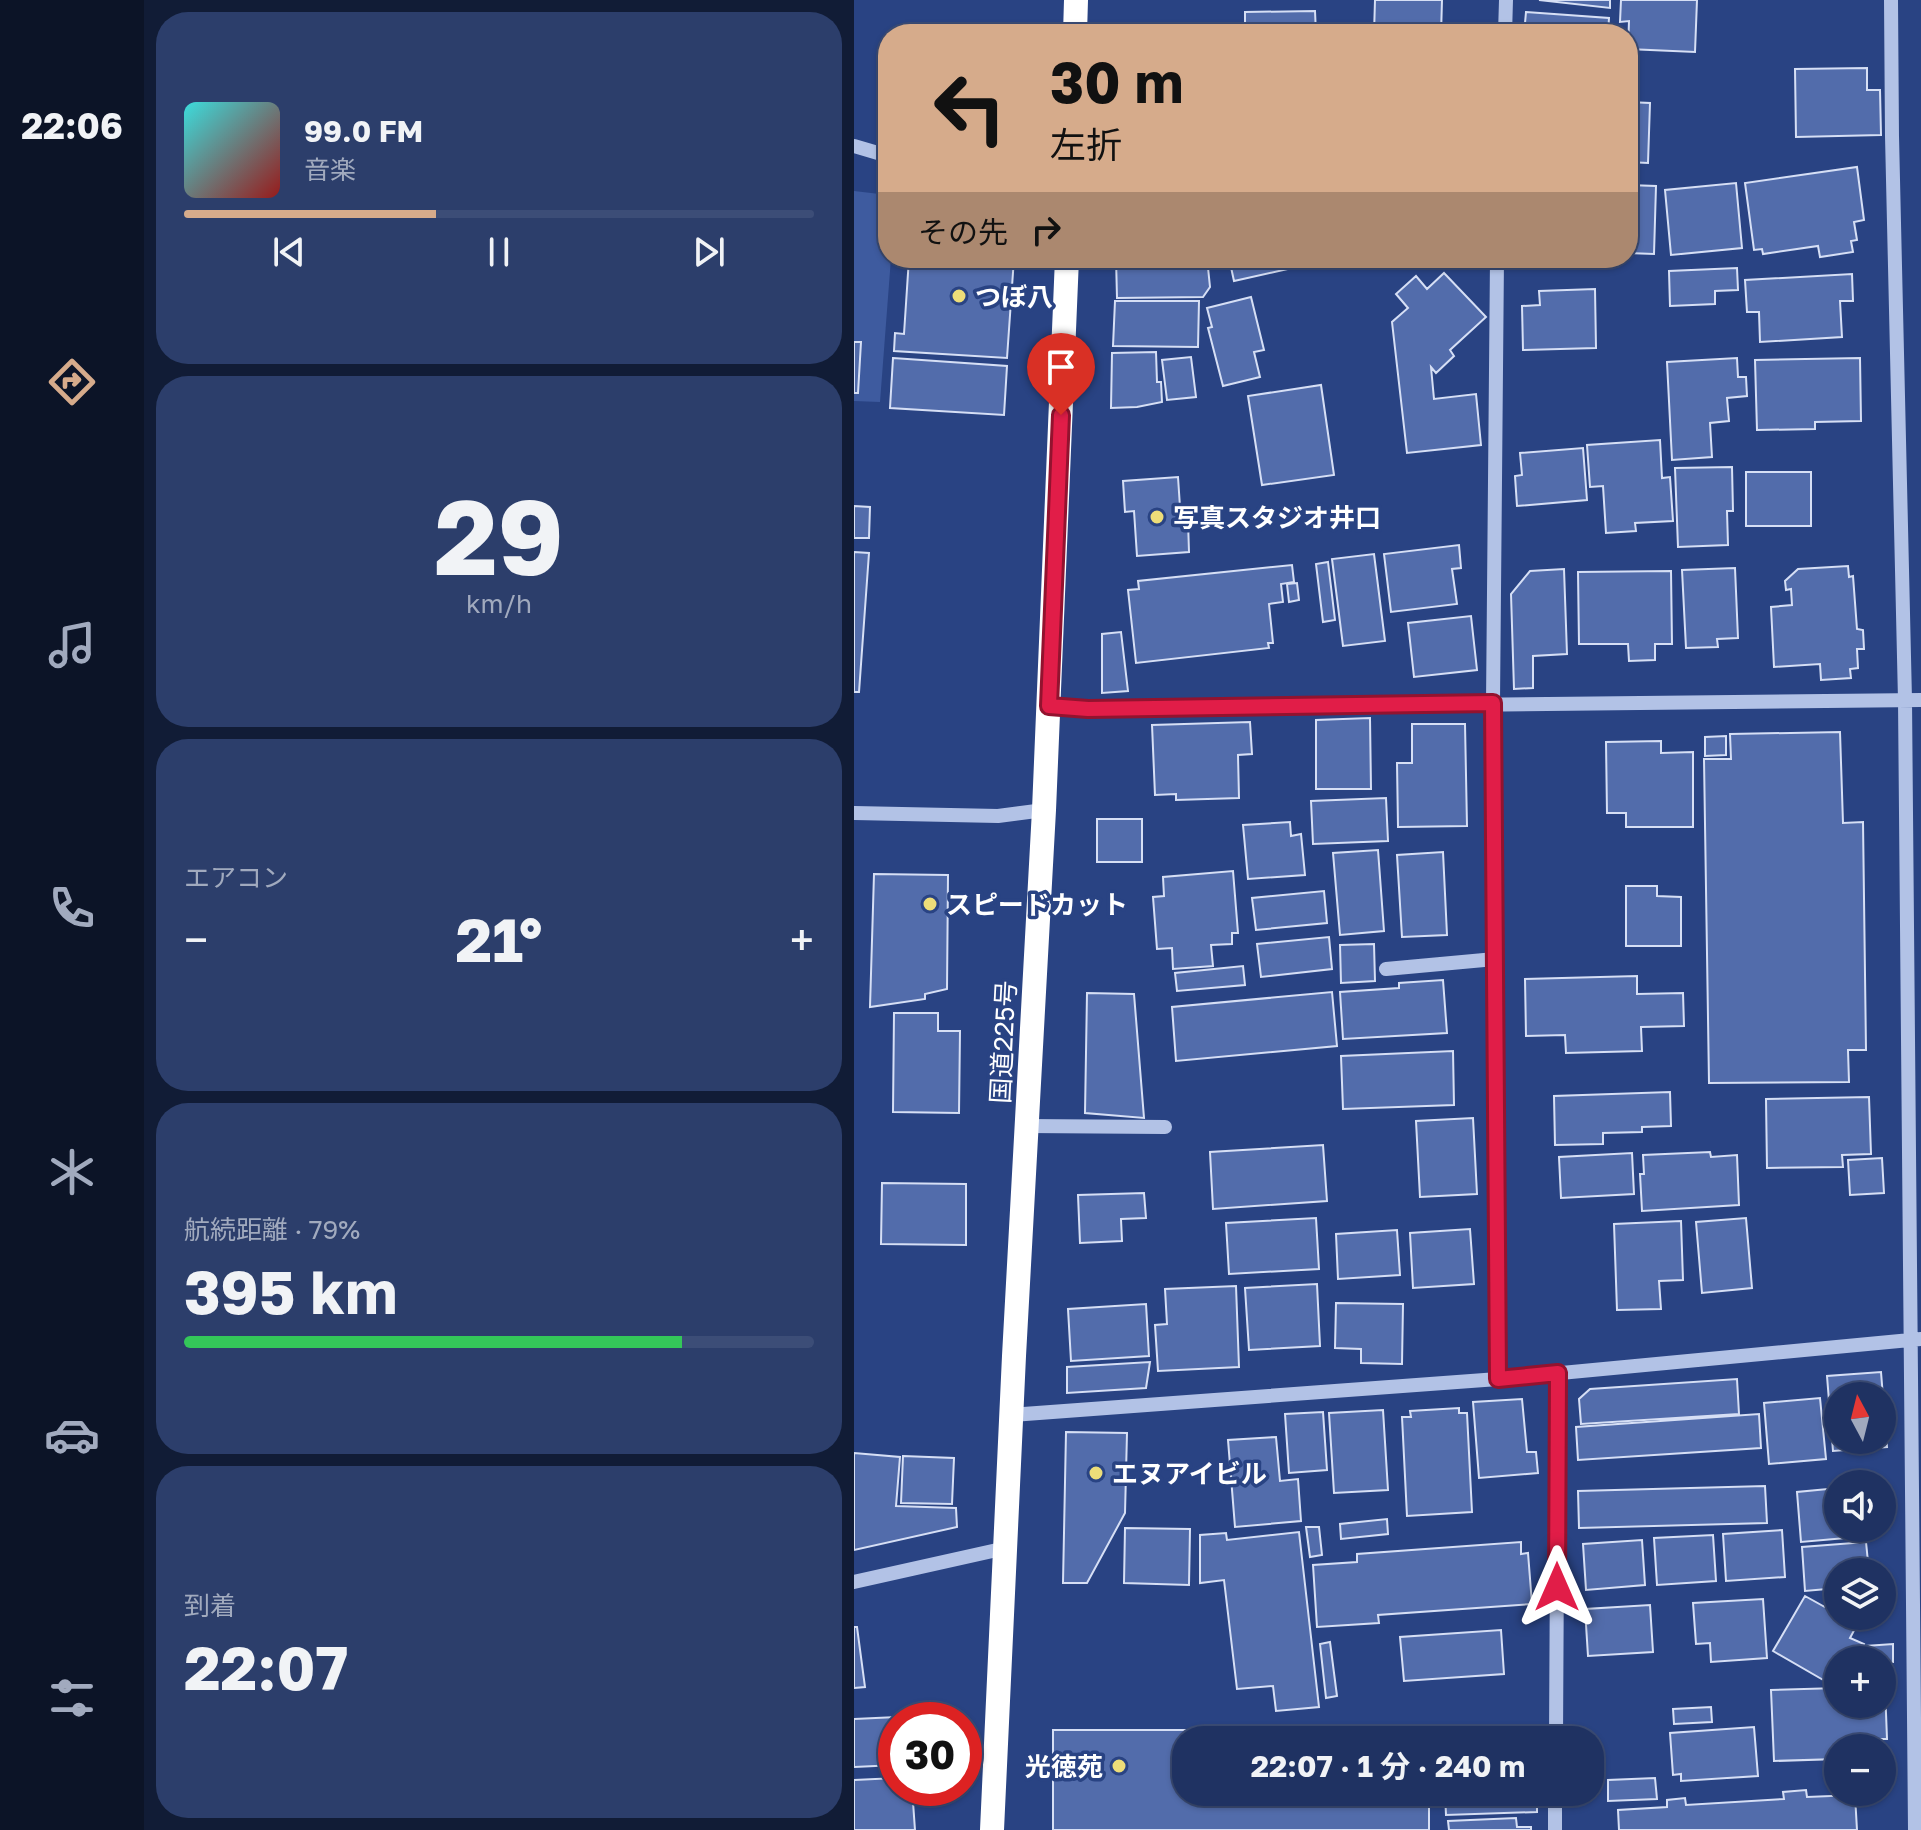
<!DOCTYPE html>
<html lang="ja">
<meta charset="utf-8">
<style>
:root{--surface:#1f3262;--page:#2c3e6b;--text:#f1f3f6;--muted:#a1aabe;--line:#3c4d77;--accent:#d6ab8b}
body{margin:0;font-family:"Golos Text","Noto Sans JP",sans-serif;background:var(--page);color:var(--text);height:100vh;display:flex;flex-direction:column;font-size:30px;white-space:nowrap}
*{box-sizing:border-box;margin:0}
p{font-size:26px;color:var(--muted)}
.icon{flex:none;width:44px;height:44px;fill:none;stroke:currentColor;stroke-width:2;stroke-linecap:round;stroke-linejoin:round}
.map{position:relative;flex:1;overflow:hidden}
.panel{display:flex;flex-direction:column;gap:12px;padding:12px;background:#111c36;width:710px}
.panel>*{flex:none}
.top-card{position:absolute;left:24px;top:24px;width:760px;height:244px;border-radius:32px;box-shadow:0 2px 6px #0004,0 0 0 2px var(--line);background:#d6ab8b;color:#111;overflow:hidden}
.needle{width:52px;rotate:353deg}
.controls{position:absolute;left:970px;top:1382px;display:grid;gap:16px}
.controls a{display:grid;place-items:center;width:72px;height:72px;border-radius:50%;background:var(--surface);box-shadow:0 2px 6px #0004,0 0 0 2px var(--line);font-size:40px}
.speed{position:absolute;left:24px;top:1702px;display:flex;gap:16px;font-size:40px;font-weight:700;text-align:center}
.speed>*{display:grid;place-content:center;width:104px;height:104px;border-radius:50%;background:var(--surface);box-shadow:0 2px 6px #0004,0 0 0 2px var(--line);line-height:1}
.speed .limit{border:12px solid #d22;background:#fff;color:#111}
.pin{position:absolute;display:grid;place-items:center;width:68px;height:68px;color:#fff;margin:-82px -34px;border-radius:50% 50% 50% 0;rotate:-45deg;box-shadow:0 0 8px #0007}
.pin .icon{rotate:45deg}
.me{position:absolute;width:88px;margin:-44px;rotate:0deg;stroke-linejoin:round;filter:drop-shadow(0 0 6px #0008)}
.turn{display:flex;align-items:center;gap:28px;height:168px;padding:0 40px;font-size:36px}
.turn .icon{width:104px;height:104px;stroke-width:2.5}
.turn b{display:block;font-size:56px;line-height:68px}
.then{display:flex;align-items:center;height:76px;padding:0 40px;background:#0003;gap:16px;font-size:30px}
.big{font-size:60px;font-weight:700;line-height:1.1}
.panel .tile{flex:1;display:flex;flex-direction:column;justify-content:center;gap:12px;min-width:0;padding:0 28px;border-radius:32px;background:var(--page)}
.panel .dial{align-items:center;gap:0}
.dial b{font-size:104px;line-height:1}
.song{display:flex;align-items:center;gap:24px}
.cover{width:96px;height:96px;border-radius:12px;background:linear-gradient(135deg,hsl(180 70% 55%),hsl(0 70% 35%))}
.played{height:8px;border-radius:4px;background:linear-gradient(90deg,var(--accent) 40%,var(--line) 40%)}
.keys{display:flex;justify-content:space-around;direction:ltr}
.heat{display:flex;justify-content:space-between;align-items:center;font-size:44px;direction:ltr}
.charge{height:12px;border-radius:6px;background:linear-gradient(90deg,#34c759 79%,var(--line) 0)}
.trip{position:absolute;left:318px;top:1726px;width:432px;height:80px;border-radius:32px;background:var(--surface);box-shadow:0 2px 6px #0004,0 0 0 2px var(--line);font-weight:700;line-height:80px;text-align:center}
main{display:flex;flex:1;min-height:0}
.dock{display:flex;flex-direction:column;width:144px;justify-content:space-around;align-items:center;background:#0c1427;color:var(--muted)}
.dock .icon{width:56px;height:56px}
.dock .active{color:var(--accent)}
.dock b{font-size:36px;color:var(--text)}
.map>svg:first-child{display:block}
</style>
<main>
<nav class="dock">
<b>22:06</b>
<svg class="icon active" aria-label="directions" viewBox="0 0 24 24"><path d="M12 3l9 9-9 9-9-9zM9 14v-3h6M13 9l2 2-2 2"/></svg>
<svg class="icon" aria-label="music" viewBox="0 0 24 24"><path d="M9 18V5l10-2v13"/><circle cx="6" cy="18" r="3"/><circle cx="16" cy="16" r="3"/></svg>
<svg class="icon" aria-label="phone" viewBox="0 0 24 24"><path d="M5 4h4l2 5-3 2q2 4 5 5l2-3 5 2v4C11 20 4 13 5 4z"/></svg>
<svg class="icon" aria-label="climate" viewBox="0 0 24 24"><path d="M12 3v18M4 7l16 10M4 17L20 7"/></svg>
<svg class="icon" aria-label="car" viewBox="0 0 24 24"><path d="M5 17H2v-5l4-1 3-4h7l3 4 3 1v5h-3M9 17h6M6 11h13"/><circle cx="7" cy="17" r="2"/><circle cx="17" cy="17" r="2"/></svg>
<svg class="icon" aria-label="filters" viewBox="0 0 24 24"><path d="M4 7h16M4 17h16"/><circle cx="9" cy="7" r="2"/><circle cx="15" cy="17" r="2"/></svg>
</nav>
<section class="panel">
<div class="tile">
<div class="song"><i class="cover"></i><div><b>99.0 FM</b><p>音楽</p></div></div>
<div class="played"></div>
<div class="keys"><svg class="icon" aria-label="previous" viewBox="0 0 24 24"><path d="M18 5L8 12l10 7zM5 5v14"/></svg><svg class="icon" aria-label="pause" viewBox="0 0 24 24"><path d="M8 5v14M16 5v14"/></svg><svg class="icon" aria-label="next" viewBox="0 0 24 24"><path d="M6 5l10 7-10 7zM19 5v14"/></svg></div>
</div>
<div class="tile dial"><b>29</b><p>km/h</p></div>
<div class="tile"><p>エアコン</p>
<div class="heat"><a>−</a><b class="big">21°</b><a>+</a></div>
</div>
<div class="tile"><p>航続距離 · 79%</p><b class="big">395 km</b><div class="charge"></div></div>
<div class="tile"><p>到着</p><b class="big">22:07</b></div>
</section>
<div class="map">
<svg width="1067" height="1830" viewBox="0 0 1067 1830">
<rect width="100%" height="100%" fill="#294383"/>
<!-- green -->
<path fill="#3e5b9f" d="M0,191L34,195V258H37L26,402L0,401Z"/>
<!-- building -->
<path fill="#526cab" stroke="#d6dff5" stroke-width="2" fill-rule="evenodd" d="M521,0H588L587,34H520Z
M685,0H756V8Z
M767,0H843L841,52L774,49L775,21L766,22Z
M461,11L462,34H391V12Z
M672,12L755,18L754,34H670Z
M1013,68V90H1026L1027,135L942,137L941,69Z
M774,102L796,103L794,163L774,162Z
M1003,167L1010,220L1000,222L1003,240L997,241L999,252L966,257L964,246L909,254L908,249L900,250L891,183Z
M882,183L888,248L817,255L811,190Z
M774,185L802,186L800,254L774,253Z
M55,258H160L153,358L40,351L41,333L50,334Z
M262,258H353L356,287L349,297L263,298Z
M375,258H454L456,264L380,281Z
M883,268L884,290L861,291V304L816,306L815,271Z
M590,273L632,317L596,350L600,356L582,373L577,367L580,399L622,394L627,445L553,453L538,322L554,308L542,294L562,276L573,289Z
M998,274L999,301H986L988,337L906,342L905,312H893L891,280Z
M741,289L742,348L669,350L668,306L686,305L685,291Z
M397,297L410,350L400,352L406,377L369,386L354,328L358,327L353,308Z
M261,301H345L344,347L259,346Z
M0,342H7L4,393H0Z
M302,352L303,382H307L308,402L283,407L257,408L258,353Z
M337,357L342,397L313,400L308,360Z
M39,358L153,366L150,415L36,408Z
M883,358L884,377H892L893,396L873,398L875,421L856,423L858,457L818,460L813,362Z
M1006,358L1007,421L961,422V429L903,430L901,360Z
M467,385L480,475L408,485L394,396Z
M806,440L808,478L816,477L819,521L781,523L782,531L752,533L749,486L736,487L733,445Z
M729,448L733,500L663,506L661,476L668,475L666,453Z
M878,467L879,511H873L874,545L824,547L821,468Z
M892,472H957V526H892Z
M324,477L327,522L334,521L335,552L283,556L280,511L271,512L269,481Z
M0,506L16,507L15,538H0Z
M605,545L607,568L598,569L603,604L537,612L530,554Z
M0,552L15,553L5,692H0Z
M520,554L531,641L489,646L478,559Z
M474,562L481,620L469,622L462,564Z
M438,565L440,582L427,584L429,602L415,604L419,643H414L415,648L282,663L274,590L285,589L284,581Z
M994,566L995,577L999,576L1003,629L1009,630L1010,649H1003L1004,668L996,669L997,678L967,680L966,664L920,667L917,607L938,605L937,589L932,590L931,581L944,569Z
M881,568L884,638L863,639L864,647L832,648L828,570Z
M710,569L713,654L679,656V688L660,689L657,594L676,571Z
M817,571L818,644H801V660L775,661L774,644H725L724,572Z
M443,583L445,600L435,602L433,584Z
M617,616L623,670L560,677L554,623Z
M267,632L274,691L248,693V634Z
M516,718L517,789H462V720Z
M396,722L398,754L384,755L385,798L322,800V794L301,795L298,725Z
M558,724H611L613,826L544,827L543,763H558Z
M986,732L989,823L1009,822L1012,1050H994L995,1082L855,1083L850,759H877L876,734Z
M872,736V755L851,756V737Z
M807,741V753L839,752V827H772V813H753L752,742Z
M532,798L534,841L459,844L457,801Z
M243,819H288V862H243Z
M436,822L437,836L447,834L451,875L394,879L389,825Z
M524,850L530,931L486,935L479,853Z
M589,852L593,935L548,937L543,855Z
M379,871L384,933H378V944L357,945L359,966L319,969L318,948L303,949L299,897L310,896L309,877Z
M20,874L94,875L93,989L71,994V999L16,1007Z
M772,886H803V896L827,897V946H772Z
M470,891L473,923L402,930L398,898Z
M475,937L478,969L407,977L403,944Z
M520,944L521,981L487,983L486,945Z
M389,966L391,985L323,991L321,973Z
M783,976V994L829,993L830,1026L787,1027L788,1051L712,1053L711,1035L672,1036L671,979Z
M589,980L593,1033L489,1039L486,992L545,988V983Z
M478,992L483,1046L322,1061L318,1007Z
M233,993L280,994L290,1118L231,1113Z
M40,1013H84V1031H106L105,1113L39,1112Z
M599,1051L600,1105L489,1109L487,1056Z
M816,1092L817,1126L788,1127V1132L749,1133V1144L701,1145L700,1096Z
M1015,1097L1017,1154L988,1155L989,1167L913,1168L912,1099Z
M619,1118L623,1194L566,1197L562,1121Z
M469,1145L473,1201L359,1209L356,1152Z
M856,1152L857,1157L883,1155L885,1205L788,1211L786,1174H790L789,1155Z
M778,1153L780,1194L707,1198L705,1157Z
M1028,1158L1030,1193L996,1195L994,1160Z
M28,1183L112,1184V1245L27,1244Z
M290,1193L292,1218L267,1219L268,1241L226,1243L224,1195Z
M462,1218L465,1269L375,1274L372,1223Z
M892,1218L898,1288L848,1293L842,1222Z
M827,1221L829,1280L805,1281L807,1309L763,1310L760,1224Z
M616,1229L620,1284L559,1288L556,1233Z
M543,1230L546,1275L484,1279L482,1234Z
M463,1284L466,1346L395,1350L391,1288Z
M382,1286L385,1367L304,1371L301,1325L313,1324L311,1289Z
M482,1303L549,1304L548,1364L507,1363V1349L481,1348Z
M292,1304L295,1356L217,1361L214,1309Z
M296,1362L292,1388L213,1393V1367Z
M1027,1372L1033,1447L979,1451L973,1376ZM984,1396H1028V1440H984Z
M883,1379L885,1414L727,1424L725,1399L736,1389Z
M966,1398L972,1459L915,1464L910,1403Z
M668,1399L673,1452H682L684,1473L625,1478L619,1402Z
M605,1408V1413H613L618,1512L553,1516L548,1417H557L556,1411Z
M529,1410L534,1490L480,1493L475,1413Z
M469,1412L473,1470L435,1473L431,1414Z
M905,1414L907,1448L724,1460L722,1427Z
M212,1432L273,1433L271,1513L233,1583H209Z
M422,1437L426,1481L444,1479L447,1521L381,1527L374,1440Z
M0,1453L46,1457L42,1506L102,1508L103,1527L0,1550Z
M49,1456L100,1458L98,1504L47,1503Z
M911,1486L913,1523L725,1528L724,1491Z
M984,1488V1528H1013L1014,1536L947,1542L943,1492Z
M533,1519L534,1534L487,1539L486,1524Z
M452,1527H465L468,1555L456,1557Z
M271,1528L336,1529L335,1585L270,1583Z
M928,1530L931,1577L872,1581L869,1534Z
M445,1532L465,1707L422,1711L419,1686L383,1689L370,1580L346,1583V1535L372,1533L373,1540Z
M859,1535L862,1581L803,1585L800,1538Z
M788,1540L791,1585L732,1590L729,1544Z
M667,1542V1554L674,1553L678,1604L524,1615L525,1623L463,1627L459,1565L503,1562V1554Z
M1012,1542L1015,1572H984V1588L951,1591L948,1547Z
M951,1596L1003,1625L996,1638L1010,1644L1004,1660H984V1666L980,1667L971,1681L919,1651Z
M909,1599L913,1658L857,1662L856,1643L842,1644L839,1603Z
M796,1605L799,1652L734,1656L731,1609Z
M0,1627H3L11,1687L0,1688Z
M647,1630L650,1674L550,1681L546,1637Z
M476,1642L483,1696L472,1698L466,1644Z
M1039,1644V1662L1005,1660L1011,1646Z
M1028,1687H1031L1033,1739H1006V1748H984V1759L920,1761L917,1690L984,1688V1704H1028Z
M857,1707L858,1722L820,1724L819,1709Z
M86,1715L87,1720H42V1765L0,1767V1719Z
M900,1727L904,1776L827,1781V1774L819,1775L816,1733Z
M199,1730H414V1740H332V1792H575V1830H199Z
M42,1778V1788H58L61,1830H0V1780Z
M801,1778L803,1799L754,1801V1780Z
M952,1790L953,1797L1001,1795L1003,1830H765L764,1810L813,1807V1800L831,1798L832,1805L930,1799L929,1792Z
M591,1792H683V1812L592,1815Z
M662,1818L663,1827H677V1830H595L594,1821Z"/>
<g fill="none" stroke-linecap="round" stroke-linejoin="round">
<!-- minor -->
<path stroke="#b2c2e6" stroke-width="14" d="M1037,0L1038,136L1051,700L1061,1830
M651,34L652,0
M0,146L34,156
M643,258L639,703L644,1379
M195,706L234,709L1067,700
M0,813L144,816L190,810
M532,969L641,959
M172,1126L311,1127
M157,1415L644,1379L1067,1339
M0,1582L152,1548
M702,1740L704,1373
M701,1830V1792"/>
<!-- highway -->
<path stroke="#fff" stroke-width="24" d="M221,34L222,0
M138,1830L160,1356L190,810L213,258"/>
</g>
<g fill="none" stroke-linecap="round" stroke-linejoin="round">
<defs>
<path id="route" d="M207,415L195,706L234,709L639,703L644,1379L704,1373L703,1587"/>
</defs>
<!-- route casing -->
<use href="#route" stroke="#92132f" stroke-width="20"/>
<!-- route -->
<use href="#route" stroke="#e11d48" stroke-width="14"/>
</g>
<!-- markers -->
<g fill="#eddd79" stroke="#294383" stroke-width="3">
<circle cx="105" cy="296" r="8"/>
<circle cx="303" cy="517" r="8"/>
<circle cx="76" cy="904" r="8"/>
<circle cx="242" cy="1473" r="8"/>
<circle cx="265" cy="1766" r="8"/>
</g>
<g text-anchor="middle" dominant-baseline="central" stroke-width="7" stroke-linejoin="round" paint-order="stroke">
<!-- poi labels -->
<g font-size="26" font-weight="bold" fill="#fff" stroke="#294383" text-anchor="start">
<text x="121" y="296">つぼ八</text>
<text x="319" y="517">写真スタジオ井口</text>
<text x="92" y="904">スピードカット</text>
<text x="258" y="1473">エヌアイビル</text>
<text x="249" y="1766" text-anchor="end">光徳苑</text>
</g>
<!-- street labels -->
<g font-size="26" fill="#fff" stroke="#294383">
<text transform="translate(149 1042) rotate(-87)">国道225号</text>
</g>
</g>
</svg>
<div class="controls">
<a><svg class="needle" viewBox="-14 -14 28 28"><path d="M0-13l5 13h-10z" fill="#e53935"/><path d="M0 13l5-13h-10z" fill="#a1aabe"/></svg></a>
<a><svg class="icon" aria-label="sound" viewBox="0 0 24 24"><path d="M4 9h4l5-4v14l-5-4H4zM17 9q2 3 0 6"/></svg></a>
<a><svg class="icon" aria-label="layers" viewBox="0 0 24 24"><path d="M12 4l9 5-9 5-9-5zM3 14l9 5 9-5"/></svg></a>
<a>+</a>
<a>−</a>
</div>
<div class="speed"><div class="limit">30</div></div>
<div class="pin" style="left:207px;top:415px;background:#d93025"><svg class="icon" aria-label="arrive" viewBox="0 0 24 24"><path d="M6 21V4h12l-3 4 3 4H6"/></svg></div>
<svg class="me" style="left:703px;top:1587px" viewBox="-20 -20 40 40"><path d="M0-17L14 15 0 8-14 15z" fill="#e11d48" stroke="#fff" stroke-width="4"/></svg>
<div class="trip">22:07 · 1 分 · 240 m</div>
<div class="top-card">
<div class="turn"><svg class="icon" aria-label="left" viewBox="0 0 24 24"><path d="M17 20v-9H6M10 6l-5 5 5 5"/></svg><div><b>30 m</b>左折</div></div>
<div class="then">その先<svg class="icon" aria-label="right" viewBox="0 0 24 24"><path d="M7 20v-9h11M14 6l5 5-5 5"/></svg></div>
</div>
</div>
</main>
